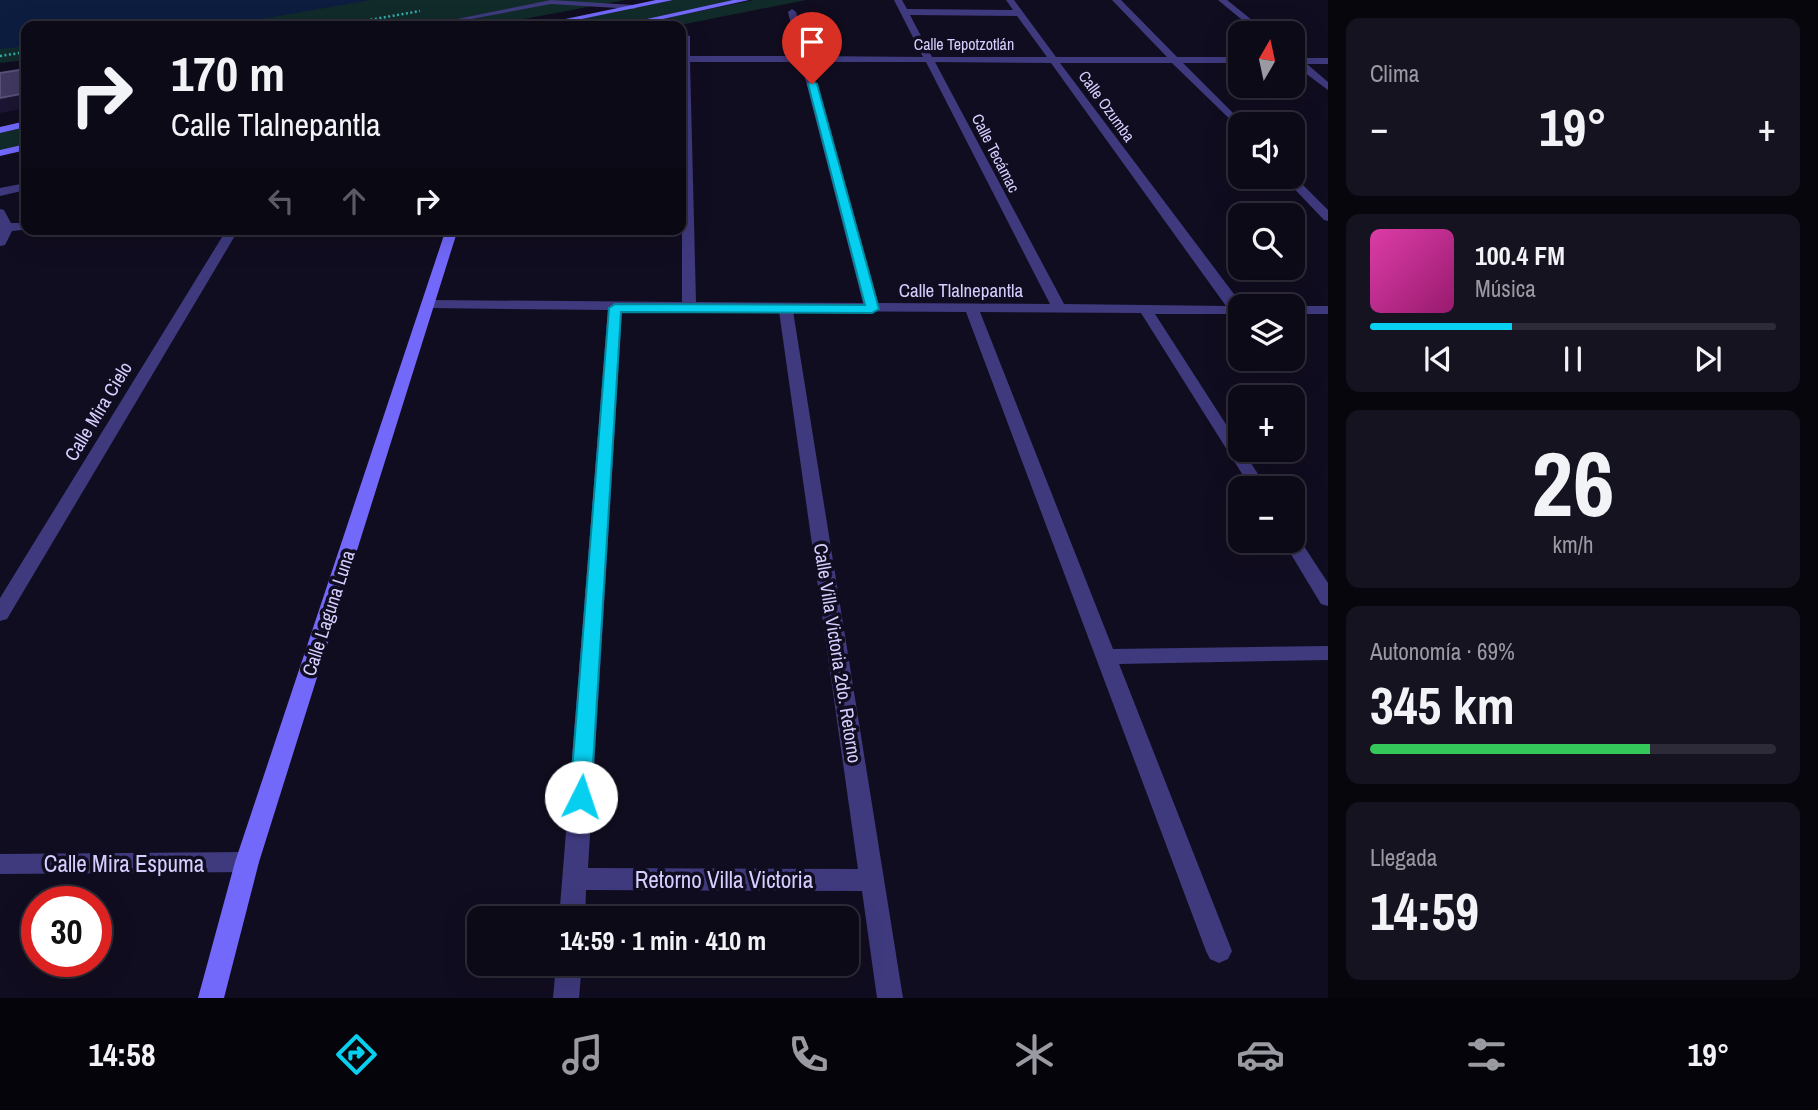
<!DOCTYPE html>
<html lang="es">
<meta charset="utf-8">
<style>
:root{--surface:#0d0a18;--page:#161321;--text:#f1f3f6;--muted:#9a9aa2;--line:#2d2b37;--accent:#07cff0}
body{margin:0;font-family:"Archivo Narrow",sans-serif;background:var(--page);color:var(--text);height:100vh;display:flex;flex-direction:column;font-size:26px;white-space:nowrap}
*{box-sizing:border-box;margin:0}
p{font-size:23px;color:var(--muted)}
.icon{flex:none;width:38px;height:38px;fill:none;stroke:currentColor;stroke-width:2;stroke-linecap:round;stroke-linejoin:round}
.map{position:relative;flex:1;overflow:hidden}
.details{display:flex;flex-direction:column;gap:18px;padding:18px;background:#07060d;width:490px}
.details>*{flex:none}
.top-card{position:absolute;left:21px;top:21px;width:665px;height:214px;border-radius:14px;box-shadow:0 7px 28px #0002,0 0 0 2px var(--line);background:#0d0a18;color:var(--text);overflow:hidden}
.needle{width:46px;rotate:9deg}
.tools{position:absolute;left:1228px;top:21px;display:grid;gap:14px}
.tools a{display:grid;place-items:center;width:77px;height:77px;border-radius:14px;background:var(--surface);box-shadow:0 7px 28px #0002,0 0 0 2px var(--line);font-size:35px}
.speed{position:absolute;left:21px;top:886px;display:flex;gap:14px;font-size:35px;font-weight:700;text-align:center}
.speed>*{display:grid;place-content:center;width:91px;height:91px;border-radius:50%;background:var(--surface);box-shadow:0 7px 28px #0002,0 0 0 2px var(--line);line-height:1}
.speed .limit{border:10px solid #d22;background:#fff;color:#111}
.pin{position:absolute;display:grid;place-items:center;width:60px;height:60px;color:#fff;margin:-72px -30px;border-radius:50% 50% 50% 0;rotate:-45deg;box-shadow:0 0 7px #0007}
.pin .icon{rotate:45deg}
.me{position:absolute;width:77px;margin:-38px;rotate:4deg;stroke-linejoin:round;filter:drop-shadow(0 0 5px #0008)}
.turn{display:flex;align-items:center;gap:24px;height:147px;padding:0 35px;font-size:32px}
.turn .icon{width:91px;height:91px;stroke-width:2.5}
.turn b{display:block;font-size:49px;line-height:60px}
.lanes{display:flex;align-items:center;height:66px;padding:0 35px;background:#0003;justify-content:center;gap:35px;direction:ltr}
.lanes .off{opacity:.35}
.big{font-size:52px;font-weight:700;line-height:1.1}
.details .tile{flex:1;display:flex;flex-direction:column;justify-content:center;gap:10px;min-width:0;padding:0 24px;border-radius:14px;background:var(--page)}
.details .dial{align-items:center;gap:0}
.dial b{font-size:91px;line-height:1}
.song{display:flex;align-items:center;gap:21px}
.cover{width:84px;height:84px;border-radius:10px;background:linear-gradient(135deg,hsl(320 70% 55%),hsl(320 70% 35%))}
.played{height:7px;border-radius:4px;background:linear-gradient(90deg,var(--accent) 35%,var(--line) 35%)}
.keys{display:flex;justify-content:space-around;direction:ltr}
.heat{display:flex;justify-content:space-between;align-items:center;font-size:38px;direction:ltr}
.charge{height:10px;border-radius:5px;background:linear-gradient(90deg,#34c759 69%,var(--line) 0)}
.trip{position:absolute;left:467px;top:906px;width:392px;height:70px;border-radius:14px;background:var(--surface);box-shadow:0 7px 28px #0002,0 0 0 2px var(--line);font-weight:700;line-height:70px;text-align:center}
.tabs{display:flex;height:112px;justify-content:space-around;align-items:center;background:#05040a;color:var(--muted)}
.tabs .icon{width:49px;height:49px}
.tabs .selected{color:var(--accent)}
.tabs b{font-size:32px;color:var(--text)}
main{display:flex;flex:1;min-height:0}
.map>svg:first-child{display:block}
</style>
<main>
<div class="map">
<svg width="1328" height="998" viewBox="0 0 1328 998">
<rect width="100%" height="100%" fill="#110d20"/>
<!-- green -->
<path fill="#112a2a" d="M0,0H625L486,26H26V60L0,63Z
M672,0H742L616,26H539Z
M754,0H806L675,26H626Z
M26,125V146L0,152V131Z"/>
<!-- water -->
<path fill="#0d1d40" d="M0,0H371L261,19L183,26H26V46L0,49Z"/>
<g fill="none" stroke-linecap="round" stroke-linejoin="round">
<!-- path -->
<path stroke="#31aeac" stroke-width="2.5" stroke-dasharray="2 2.5" stroke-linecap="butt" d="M335,26L420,11
M0,56L26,52"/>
<!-- lane -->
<path fill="#3f3a7e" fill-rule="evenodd" d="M551,0L634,5L637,7L634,9L551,4L434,26H423Z"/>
<!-- street -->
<path fill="#3f3a7e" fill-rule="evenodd" d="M894,0H902L907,9L1013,10L1006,0H1014L1056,57H1167L1112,0H1121L1177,57H1241V63H1183L1244,124H1241V130L1172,63H1060L1243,306L1241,314H1155L1267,488H1251L1141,313L980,312L1113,649L1328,646V660L1119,664L1232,951L1228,959L1219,963L1210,959L1206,951L966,312L793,311L903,998H877L862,891L586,890L585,919H559L608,310L429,308L422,304L429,300L682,302V34L690,36V56H799L788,12L792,9L796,12L809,56L923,57ZM910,15L1017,16L1047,57H932ZM690,62H801L863,303L696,302ZM810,62H926L1050,304L877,303ZM935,62L1051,63L1226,306L1064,304ZM622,310L779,311L858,869L588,868Z
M1218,0H1227L1268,33H1258Z
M1293,54L1300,58H1328V64H1307L1328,82V90L1293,64Z
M1293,175L1328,210V221L1324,220L1283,177Z
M26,183V190L0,196V188Z
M0,209L4,210L11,223H26V229H31L12,231L5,245L0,246Z
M227,229H239L7,619L0,621V598Z
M1291,306H1328V314H1293Z
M1293,535L1298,537L1328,583V606L1321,604L1283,541H1293Z
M247,852L256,855L259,862L256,869L247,872L0,874V854Z
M556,964H582L579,998H553Z"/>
<!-- secondary -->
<path fill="#7268fa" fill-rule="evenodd" d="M656,0H673L548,26H532Z
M733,0H749L631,26H615Z
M26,121V127L0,133V127Z
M26,144V150L0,156V150Z
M446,229H458L259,862L224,998H198L235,862Z"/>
</g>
<!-- shaded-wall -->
<path fill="#1c1533" d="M26,93V108L0,113V98Z"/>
<!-- building -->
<path fill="#413960" stroke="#585079" stroke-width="2" d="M26,69V93L0,98V73Z"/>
<!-- route -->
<path fill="#07cff0" stroke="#05879c" stroke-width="2" d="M812,81L817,84L879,309L872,313L621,312L591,797L588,803L581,806L573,803L570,797L609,308L615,304L865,305L808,84Z"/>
<g text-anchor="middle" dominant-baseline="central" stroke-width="7" stroke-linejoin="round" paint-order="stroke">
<!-- far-street labels -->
<g font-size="16" fill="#d5cefe" stroke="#110d20">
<text x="964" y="44">Calle Tepotzotlán</text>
<text transform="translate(1107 106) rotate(54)">Calle Ozumba</text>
<text transform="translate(996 153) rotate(63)">Calle Tecámac</text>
</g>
<!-- street labels -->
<g font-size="19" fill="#d5cefe" stroke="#110d20">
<text x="961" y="290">Calle Tlalnepantla</text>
<text transform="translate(98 411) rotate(-59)">Calle Mira Cielo</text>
<text transform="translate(328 613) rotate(-72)">Calle Laguna Luna</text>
<text transform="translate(838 653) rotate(81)">Calle Villa Victoria 2do. Retorno</text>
</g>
<!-- near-street labels -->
<g font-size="23" fill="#d5cefe" stroke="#110d20">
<text x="124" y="863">Calle Mira Espuma</text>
<text x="724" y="879">Retorno Villa Victoria</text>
</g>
</g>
</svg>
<div class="tools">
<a><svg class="needle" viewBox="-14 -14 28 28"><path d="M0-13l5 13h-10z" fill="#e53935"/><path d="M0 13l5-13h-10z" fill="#9a9aa2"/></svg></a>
<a><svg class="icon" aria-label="sound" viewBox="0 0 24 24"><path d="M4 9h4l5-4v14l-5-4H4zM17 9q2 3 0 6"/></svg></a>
<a><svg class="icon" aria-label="search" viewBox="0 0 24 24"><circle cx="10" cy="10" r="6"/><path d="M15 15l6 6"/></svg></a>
<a><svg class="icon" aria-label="layers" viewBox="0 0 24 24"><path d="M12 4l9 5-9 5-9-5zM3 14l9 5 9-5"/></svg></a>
<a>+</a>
<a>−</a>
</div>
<div class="speed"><div class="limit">30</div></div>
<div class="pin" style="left:812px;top:84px;background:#d93025"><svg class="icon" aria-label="arrive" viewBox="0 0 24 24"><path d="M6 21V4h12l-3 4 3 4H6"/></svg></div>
<svg class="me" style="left:581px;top:797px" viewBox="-20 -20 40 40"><circle r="19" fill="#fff"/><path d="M0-13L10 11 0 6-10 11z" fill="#07cff0"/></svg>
<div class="trip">14:59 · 1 min · 410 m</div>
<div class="top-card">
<div class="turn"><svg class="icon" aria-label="right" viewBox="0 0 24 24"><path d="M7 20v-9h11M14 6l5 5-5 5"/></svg><div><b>170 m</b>Calle Tlalnepantla</div></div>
<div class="lanes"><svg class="icon off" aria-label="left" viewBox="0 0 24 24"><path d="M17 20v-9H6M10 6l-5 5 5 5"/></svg><svg class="icon off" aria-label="ahead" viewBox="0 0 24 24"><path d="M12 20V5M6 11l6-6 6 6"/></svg><svg class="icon" aria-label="right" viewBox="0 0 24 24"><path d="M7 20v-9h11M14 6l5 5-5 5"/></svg></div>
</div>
</div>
<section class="details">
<div class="tile"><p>Clima</p>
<div class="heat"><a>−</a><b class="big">19°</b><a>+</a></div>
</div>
<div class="tile">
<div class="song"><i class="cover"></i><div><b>100.4 FM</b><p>Música</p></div></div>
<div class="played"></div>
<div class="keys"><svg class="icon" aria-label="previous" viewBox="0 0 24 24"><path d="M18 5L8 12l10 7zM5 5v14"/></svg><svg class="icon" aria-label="pause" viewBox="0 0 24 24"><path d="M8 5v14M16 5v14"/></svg><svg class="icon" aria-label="next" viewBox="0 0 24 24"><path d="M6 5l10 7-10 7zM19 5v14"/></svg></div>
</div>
<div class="tile dial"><b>26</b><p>km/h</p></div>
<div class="tile"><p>Autonomía · 69%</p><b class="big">345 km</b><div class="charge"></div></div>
<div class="tile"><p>Llegada</p><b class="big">14:59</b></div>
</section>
</main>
<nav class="tabs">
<b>14:58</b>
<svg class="icon selected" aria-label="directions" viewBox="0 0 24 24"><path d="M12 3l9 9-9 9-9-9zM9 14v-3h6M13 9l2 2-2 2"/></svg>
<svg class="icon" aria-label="music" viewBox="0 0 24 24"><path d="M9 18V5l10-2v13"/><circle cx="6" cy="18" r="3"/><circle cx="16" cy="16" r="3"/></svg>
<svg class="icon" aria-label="phone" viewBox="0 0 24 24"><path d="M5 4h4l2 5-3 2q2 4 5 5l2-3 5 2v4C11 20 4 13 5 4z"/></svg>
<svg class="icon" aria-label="climate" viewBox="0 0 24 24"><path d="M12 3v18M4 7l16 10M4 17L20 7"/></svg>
<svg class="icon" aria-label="car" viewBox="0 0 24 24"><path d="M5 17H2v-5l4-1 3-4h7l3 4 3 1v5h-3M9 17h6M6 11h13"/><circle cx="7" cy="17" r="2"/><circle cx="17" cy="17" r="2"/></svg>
<svg class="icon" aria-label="filters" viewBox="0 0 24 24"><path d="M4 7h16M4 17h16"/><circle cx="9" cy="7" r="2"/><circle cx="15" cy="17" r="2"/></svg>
<b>19°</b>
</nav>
